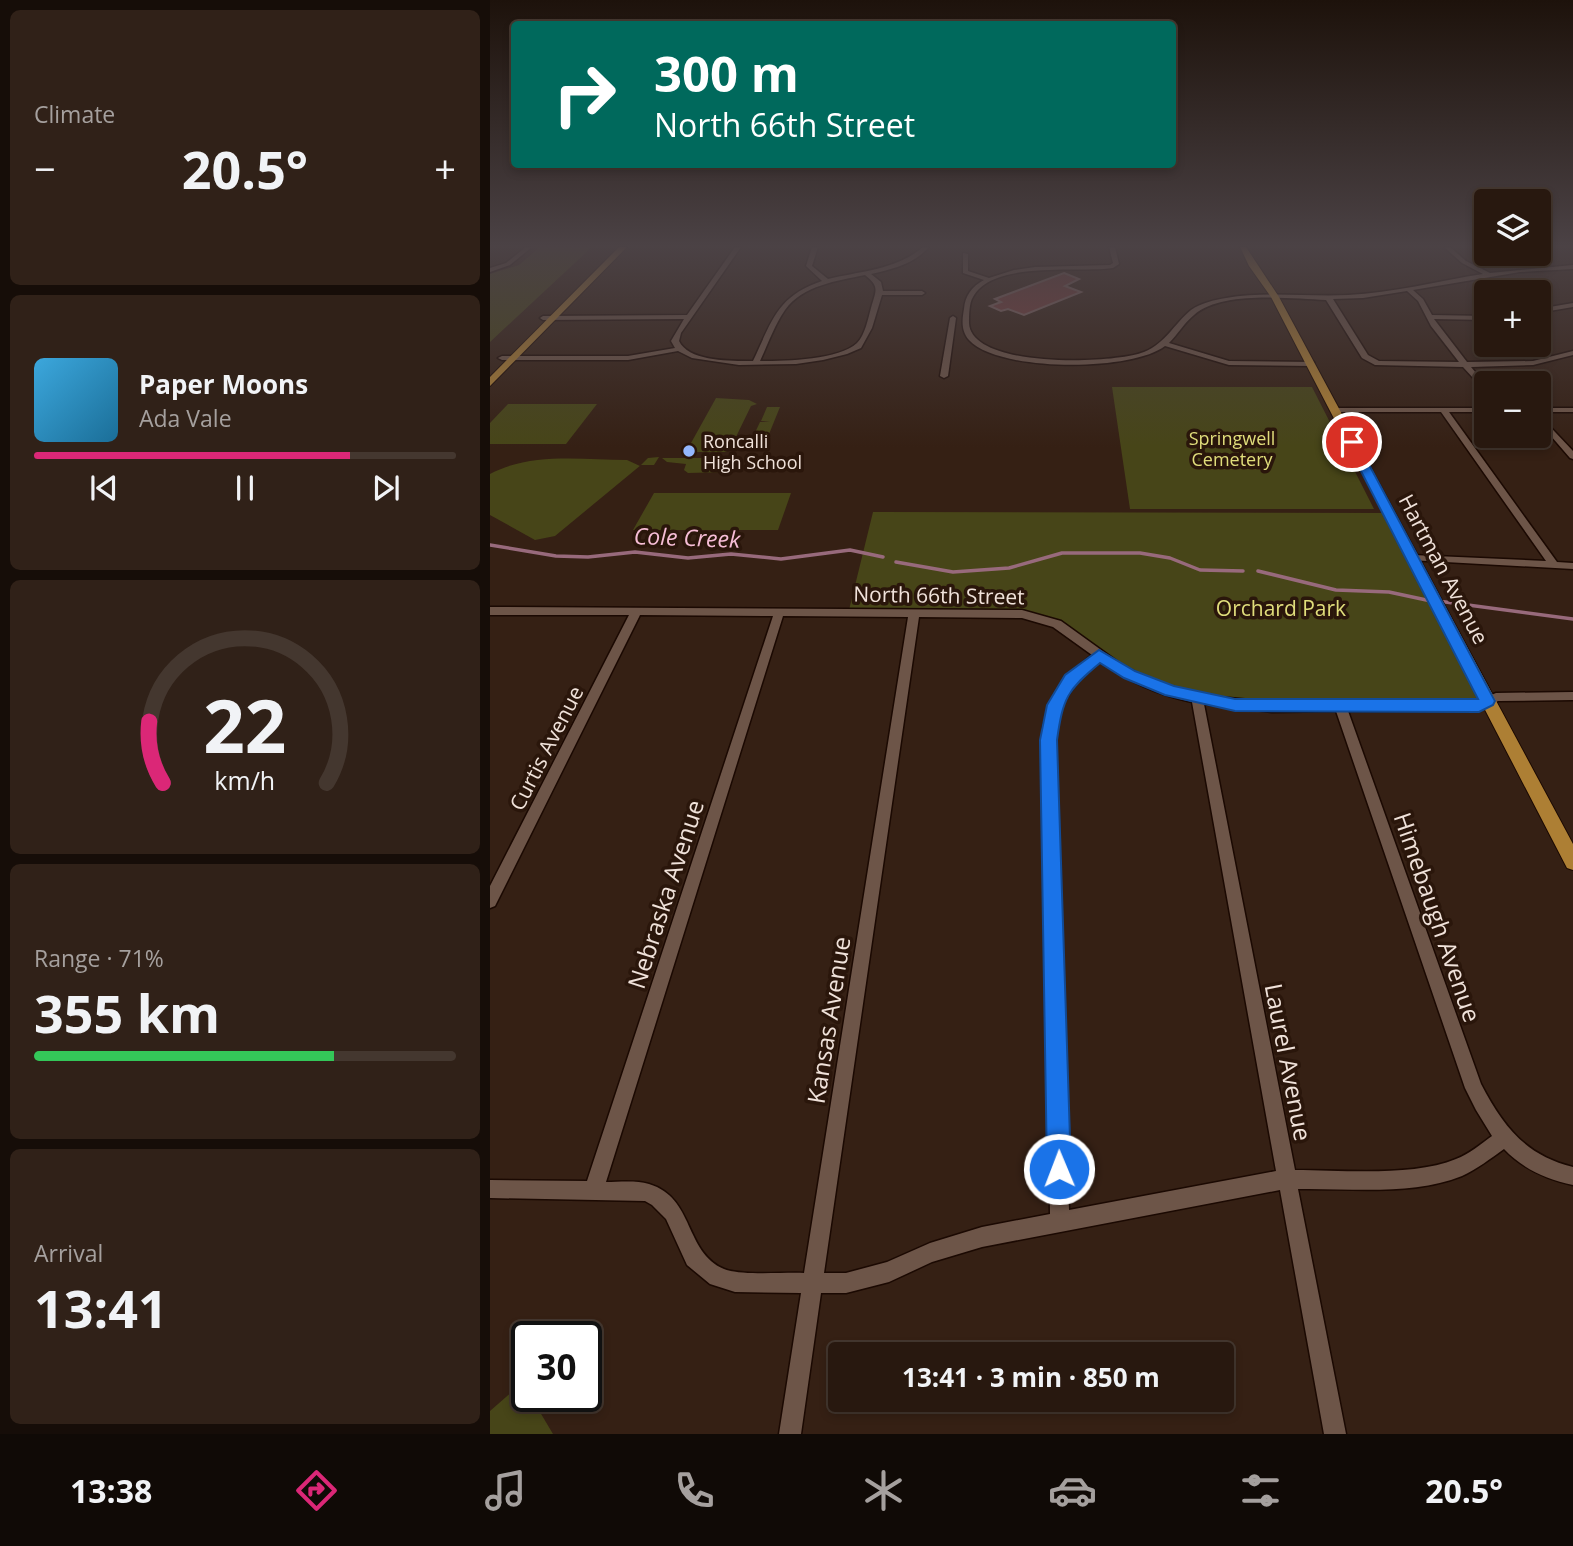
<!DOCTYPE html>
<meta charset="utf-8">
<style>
:root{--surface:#28180f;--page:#302118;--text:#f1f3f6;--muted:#a5a09e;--line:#44372f;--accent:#db2777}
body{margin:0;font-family:"Open Sans",sans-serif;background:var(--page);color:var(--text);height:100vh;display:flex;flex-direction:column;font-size:26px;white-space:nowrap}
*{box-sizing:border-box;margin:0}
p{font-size:23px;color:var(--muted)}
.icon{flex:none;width:38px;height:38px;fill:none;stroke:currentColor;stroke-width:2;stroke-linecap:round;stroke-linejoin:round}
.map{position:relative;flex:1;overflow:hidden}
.side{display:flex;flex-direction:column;gap:10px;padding:10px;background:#160d08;width:490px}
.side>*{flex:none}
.hud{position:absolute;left:21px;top:21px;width:665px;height:147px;border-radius:7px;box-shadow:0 4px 10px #0003,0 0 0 2px var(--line);background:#00695c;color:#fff;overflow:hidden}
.tools{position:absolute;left:984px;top:189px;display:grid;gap:14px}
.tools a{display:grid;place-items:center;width:77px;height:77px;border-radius:7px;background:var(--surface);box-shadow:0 4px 10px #0003,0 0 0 2px var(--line);font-size:35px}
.speed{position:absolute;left:21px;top:1321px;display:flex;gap:14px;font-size:35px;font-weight:700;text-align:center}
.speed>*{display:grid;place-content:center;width:91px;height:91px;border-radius:50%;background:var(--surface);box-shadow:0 4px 10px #0003,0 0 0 2px var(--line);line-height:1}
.speed .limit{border:4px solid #111;border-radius:10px;background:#fff;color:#111}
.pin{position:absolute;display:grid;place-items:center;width:60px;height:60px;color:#fff;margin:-30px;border:4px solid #fff;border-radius:50%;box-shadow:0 2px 7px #0007}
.me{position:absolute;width:77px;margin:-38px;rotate:359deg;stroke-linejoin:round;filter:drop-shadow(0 0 5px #0008)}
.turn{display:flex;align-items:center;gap:24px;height:147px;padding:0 28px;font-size:32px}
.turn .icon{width:91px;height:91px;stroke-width:2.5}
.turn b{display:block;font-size:49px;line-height:60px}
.big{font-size:52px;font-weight:700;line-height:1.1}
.side .widget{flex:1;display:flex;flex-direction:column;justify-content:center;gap:10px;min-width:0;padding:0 24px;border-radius:10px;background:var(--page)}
.side .dial{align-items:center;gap:0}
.dial svg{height:182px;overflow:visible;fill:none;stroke:var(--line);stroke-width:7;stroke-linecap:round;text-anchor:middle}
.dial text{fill:var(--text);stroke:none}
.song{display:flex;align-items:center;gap:21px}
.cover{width:84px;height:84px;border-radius:10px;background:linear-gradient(135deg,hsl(200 70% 55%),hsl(200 70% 35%))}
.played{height:7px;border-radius:4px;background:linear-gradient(90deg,var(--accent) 75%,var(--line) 75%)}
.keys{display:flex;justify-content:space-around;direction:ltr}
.heat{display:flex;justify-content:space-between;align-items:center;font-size:38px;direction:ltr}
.charge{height:10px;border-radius:5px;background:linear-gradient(90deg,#34c759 71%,var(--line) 0)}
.trip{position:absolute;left:338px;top:1342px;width:406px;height:70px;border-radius:7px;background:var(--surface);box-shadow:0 4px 10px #0003,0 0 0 2px var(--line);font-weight:700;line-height:70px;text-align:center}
.tabs{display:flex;height:112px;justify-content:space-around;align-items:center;background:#100a06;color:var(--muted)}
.tabs .icon{width:49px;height:49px}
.tabs .active{color:var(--accent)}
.tabs b{font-size:32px;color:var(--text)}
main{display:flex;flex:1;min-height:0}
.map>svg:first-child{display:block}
</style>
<main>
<section class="side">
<div class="widget"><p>Climate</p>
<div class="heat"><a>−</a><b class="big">20.5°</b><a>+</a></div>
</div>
<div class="widget">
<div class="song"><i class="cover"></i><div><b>Paper Moons</b><p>Ada Vale</p></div></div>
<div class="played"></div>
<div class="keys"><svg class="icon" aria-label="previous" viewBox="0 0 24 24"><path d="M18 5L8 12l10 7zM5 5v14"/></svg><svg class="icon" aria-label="pause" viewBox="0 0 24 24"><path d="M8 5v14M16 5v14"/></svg><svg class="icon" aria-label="next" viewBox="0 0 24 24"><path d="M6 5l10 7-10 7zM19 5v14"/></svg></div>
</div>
<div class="widget dial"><svg viewBox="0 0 100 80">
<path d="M14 69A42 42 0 1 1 86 69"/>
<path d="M14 69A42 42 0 0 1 8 42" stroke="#db2777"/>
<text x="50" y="56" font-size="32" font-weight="700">22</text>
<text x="50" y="72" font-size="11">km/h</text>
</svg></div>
<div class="widget"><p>Range · 71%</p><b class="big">355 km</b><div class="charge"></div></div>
<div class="widget"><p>Arrival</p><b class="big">13:41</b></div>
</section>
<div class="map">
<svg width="1083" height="1434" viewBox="0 0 1083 1434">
<rect width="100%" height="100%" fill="#352014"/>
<!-- green -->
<path fill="#474518" d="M50,247H102L0,342V274L29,265Z
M622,387H822L884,509H640Z
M226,398L259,400L267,404L261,406L243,443L249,444L248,447L235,452H196Z
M18,404H107L76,444H0V423Z
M277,407H290L277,439H262L270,422H280L271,421Z
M169,457L164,465H151L65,536L45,540L0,515V474C41,452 92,460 137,460L150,466L158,458Z
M172,458H235L240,462L237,472L198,473L194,470L196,464L177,462Z
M164,493H301L288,530H143Z
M383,512L894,513L989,698L981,702H764L708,694L653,677L620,659L563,618L523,609L359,610Z
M33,1382L37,1396L41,1397L63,1434H0V1411Z"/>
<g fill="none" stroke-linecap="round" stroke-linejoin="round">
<!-- stream -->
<path stroke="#986a7c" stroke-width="3.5" d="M0,545L66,556L98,557L145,552L198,558L241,554L291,559L360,550L393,557
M406,562L463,572L519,568L572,553H650L680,558L710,570L753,571
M768,571L846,590L899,592L941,601
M948,601L1083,619"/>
</g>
<!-- building -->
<path fill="#813f40" stroke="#8c6e6d" stroke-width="2" d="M574,273L589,279L575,286L591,292L534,315L518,309L511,311L500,306L511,302L505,299Z"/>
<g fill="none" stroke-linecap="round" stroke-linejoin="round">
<defs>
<path id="minor" d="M36,247H42L20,265L0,272V268L16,263Z
M245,247H251L191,333L189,341C199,362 242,361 263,361C282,321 287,296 332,281L316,266L322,247H328L322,266L338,279C371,271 406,270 433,247H439C424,264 403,269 381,274L391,282L393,291H432L435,293L432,295H392L382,328L371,348L357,354L333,360L306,364L249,365L202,358L188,351L138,360H12L8,358L12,356H138L185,348L181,341L194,319L53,320L50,318L53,316L197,315ZM375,275C390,287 386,290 381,308C378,319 375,335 367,343C349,360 294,361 270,361C278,344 284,326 295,310C313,285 347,281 375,275Z
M619,247H625L629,264L623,268C587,273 503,260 483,297C479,303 479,316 479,323C481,369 624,364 654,352C676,343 684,324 701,310C711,303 724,300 736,298C776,291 817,297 858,295C903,293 947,281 993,274L972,263L954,247H960L976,261L1000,273L1083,265V269L1030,272L923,290L933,299L942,315L996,316V320L944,319L977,362L1043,361L1083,351V355L1043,365L981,367L996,385V392L973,367L885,365L872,358L836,300C800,299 733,290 704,315C694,323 688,334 679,343L739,361L824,362V366H821L739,365L675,346C641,372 508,372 479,340C471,331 472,320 474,309C475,296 482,286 494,280L473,273V253L478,254V271L499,278L524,270L545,267L620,265L623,263ZM917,291L928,301L941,326L969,362L889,361L878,355L843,299L873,298Z
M1083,303V307L1048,313V309Z
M463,316L466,318L458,376L454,378L450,376L460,318Z
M842,408H996V412H959L1067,562L1083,563V569L919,560L918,558L923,555L1056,561L951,412H845L841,410Z
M1048,408H1083V412H1048Z
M1048,414L1083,451V459L1080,458L1048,421Z
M0,607L532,610L571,621L632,665L657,678L697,692L728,697L782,702L987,701L1006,693L1083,692V700L1008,701L989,711H858L991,1084C1013,1126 1035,1155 1083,1167V1185C1056,1179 1033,1169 1014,1149C1000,1159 987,1169 972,1176C922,1196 861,1188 808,1189L856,1434H834L790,1190L492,1247L442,1262L399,1282L356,1293H331L311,1434H289L311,1293L245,1292L220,1284L197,1265L176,1219L162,1205L155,1201L0,1198V1180L97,1181L283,616L150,615L5,906L0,908V886L139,615H0ZM293,616L418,617L314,1273C294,1272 251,1276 234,1269C194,1252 205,1198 159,1184C146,1180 129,1182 116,1182ZM429,617L532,618L563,627L602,655C577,675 560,696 553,727L560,1214L492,1227L440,1243L397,1262L356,1273H334ZM610,661C636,680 669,695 702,702L786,1171L579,1210L565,727C572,698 587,679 610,661ZM714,704L782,712L846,711L975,1088L986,1110L1002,1136C991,1144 979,1154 966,1159C923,1177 852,1170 805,1170Z"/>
<path id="major" d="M129,247H137L0,386V377Z
M750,247H756L789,297L1083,844V870L1077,868L781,297L759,266Z"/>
</defs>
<!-- minor casing -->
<use href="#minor" stroke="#1b0902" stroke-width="3"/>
<!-- major casing -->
<use href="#major" stroke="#1b0902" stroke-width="2"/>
<!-- minor -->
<use href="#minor" fill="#6d5548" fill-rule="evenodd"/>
<!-- major -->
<use href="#major" fill="#ad7f34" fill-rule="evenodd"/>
</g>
<!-- sky -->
<linearGradient id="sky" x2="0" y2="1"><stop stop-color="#1d120b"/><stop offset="0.55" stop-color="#4b4245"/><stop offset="1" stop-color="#4b4245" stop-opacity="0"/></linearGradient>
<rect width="1083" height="447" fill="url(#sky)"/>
<!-- route -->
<path fill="#1a73e8" stroke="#114b97" stroke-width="2" d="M862,439L867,442L1005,701L1003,705L989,712L745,711L675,695L634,678L610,663C577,690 573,698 567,740L581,1169L577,1177L569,1181L560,1177L557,1169L550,740L557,705L575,675L609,650L645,671L684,686L745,699H988L856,442Z"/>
<!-- markers -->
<circle fill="#94b7fd" stroke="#2a160b" stroke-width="2.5" cx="199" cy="451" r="7"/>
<g text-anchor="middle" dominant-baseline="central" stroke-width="7" stroke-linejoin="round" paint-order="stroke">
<!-- far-park labels -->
<g font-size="18" fill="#e0dd7b" stroke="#2a160b">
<text x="742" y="438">Springwell<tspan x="742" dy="21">Cemetery</tspan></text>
</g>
<!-- far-poi labels -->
<g font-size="18" fill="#f0e2da" stroke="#2a160b" text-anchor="start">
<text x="213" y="441">Roncalli<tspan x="213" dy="21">High School</tspan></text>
</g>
<!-- street labels -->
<g font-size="21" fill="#f0e2da" stroke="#2a160b">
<text transform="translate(954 569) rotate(62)">Hartman Avenue</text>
<text transform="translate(449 595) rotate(1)">North 66th Street</text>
<text transform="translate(56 748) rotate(-63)">Curtis Avenue</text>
</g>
<!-- park labels -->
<g font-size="21" fill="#e0dd7b" stroke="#2a160b">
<text x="791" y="608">Orchard Park</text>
</g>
<!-- water labels -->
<g font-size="23" font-style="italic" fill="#f6bdd6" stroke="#2a160b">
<text transform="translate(197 537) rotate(2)">Cole Creek</text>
</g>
<!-- near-street labels -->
<g font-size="24" fill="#f0e2da" stroke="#2a160b">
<text transform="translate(175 894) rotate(-72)">Nebraska Avenue</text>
<text transform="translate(948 917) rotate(71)">Himebaugh Avenue</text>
<text transform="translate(338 1020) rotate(-81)">Kansas Avenue</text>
<text transform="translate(799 1062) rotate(79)">Laurel Avenue</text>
</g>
</g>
</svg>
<div class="tools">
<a><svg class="icon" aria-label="layers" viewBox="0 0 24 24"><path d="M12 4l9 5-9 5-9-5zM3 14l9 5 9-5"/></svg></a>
<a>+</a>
<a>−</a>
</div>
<div class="speed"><div class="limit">30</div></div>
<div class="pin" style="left:862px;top:442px;background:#d93025"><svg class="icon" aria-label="arrive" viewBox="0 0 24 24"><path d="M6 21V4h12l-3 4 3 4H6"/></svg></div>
<svg class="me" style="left:569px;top:1169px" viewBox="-20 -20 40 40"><circle r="17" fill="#1a73e8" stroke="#fff" stroke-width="3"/><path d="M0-11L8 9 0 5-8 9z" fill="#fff"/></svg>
<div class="trip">13:41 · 3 min · 850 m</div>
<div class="hud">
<div class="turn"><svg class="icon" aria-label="right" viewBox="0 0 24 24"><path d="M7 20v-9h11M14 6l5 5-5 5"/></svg><div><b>300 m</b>North 66th Street</div></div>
</div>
</div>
</main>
<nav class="tabs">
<b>13:38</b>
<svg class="icon active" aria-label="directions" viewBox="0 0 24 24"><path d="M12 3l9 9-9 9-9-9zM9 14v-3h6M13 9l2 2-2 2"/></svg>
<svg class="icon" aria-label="music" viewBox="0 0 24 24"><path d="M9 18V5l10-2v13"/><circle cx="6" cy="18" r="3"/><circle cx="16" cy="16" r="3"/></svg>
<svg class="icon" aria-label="phone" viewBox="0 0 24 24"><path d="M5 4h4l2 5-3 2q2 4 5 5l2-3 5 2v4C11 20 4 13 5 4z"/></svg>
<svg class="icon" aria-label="climate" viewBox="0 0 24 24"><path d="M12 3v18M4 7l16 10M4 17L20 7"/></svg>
<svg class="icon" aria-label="car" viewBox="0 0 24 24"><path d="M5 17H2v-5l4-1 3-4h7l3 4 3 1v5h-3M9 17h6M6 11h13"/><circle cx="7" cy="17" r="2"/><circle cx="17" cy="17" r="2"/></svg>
<svg class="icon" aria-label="filters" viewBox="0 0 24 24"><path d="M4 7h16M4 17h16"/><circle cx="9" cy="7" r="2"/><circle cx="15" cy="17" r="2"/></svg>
<b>20.5°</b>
</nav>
